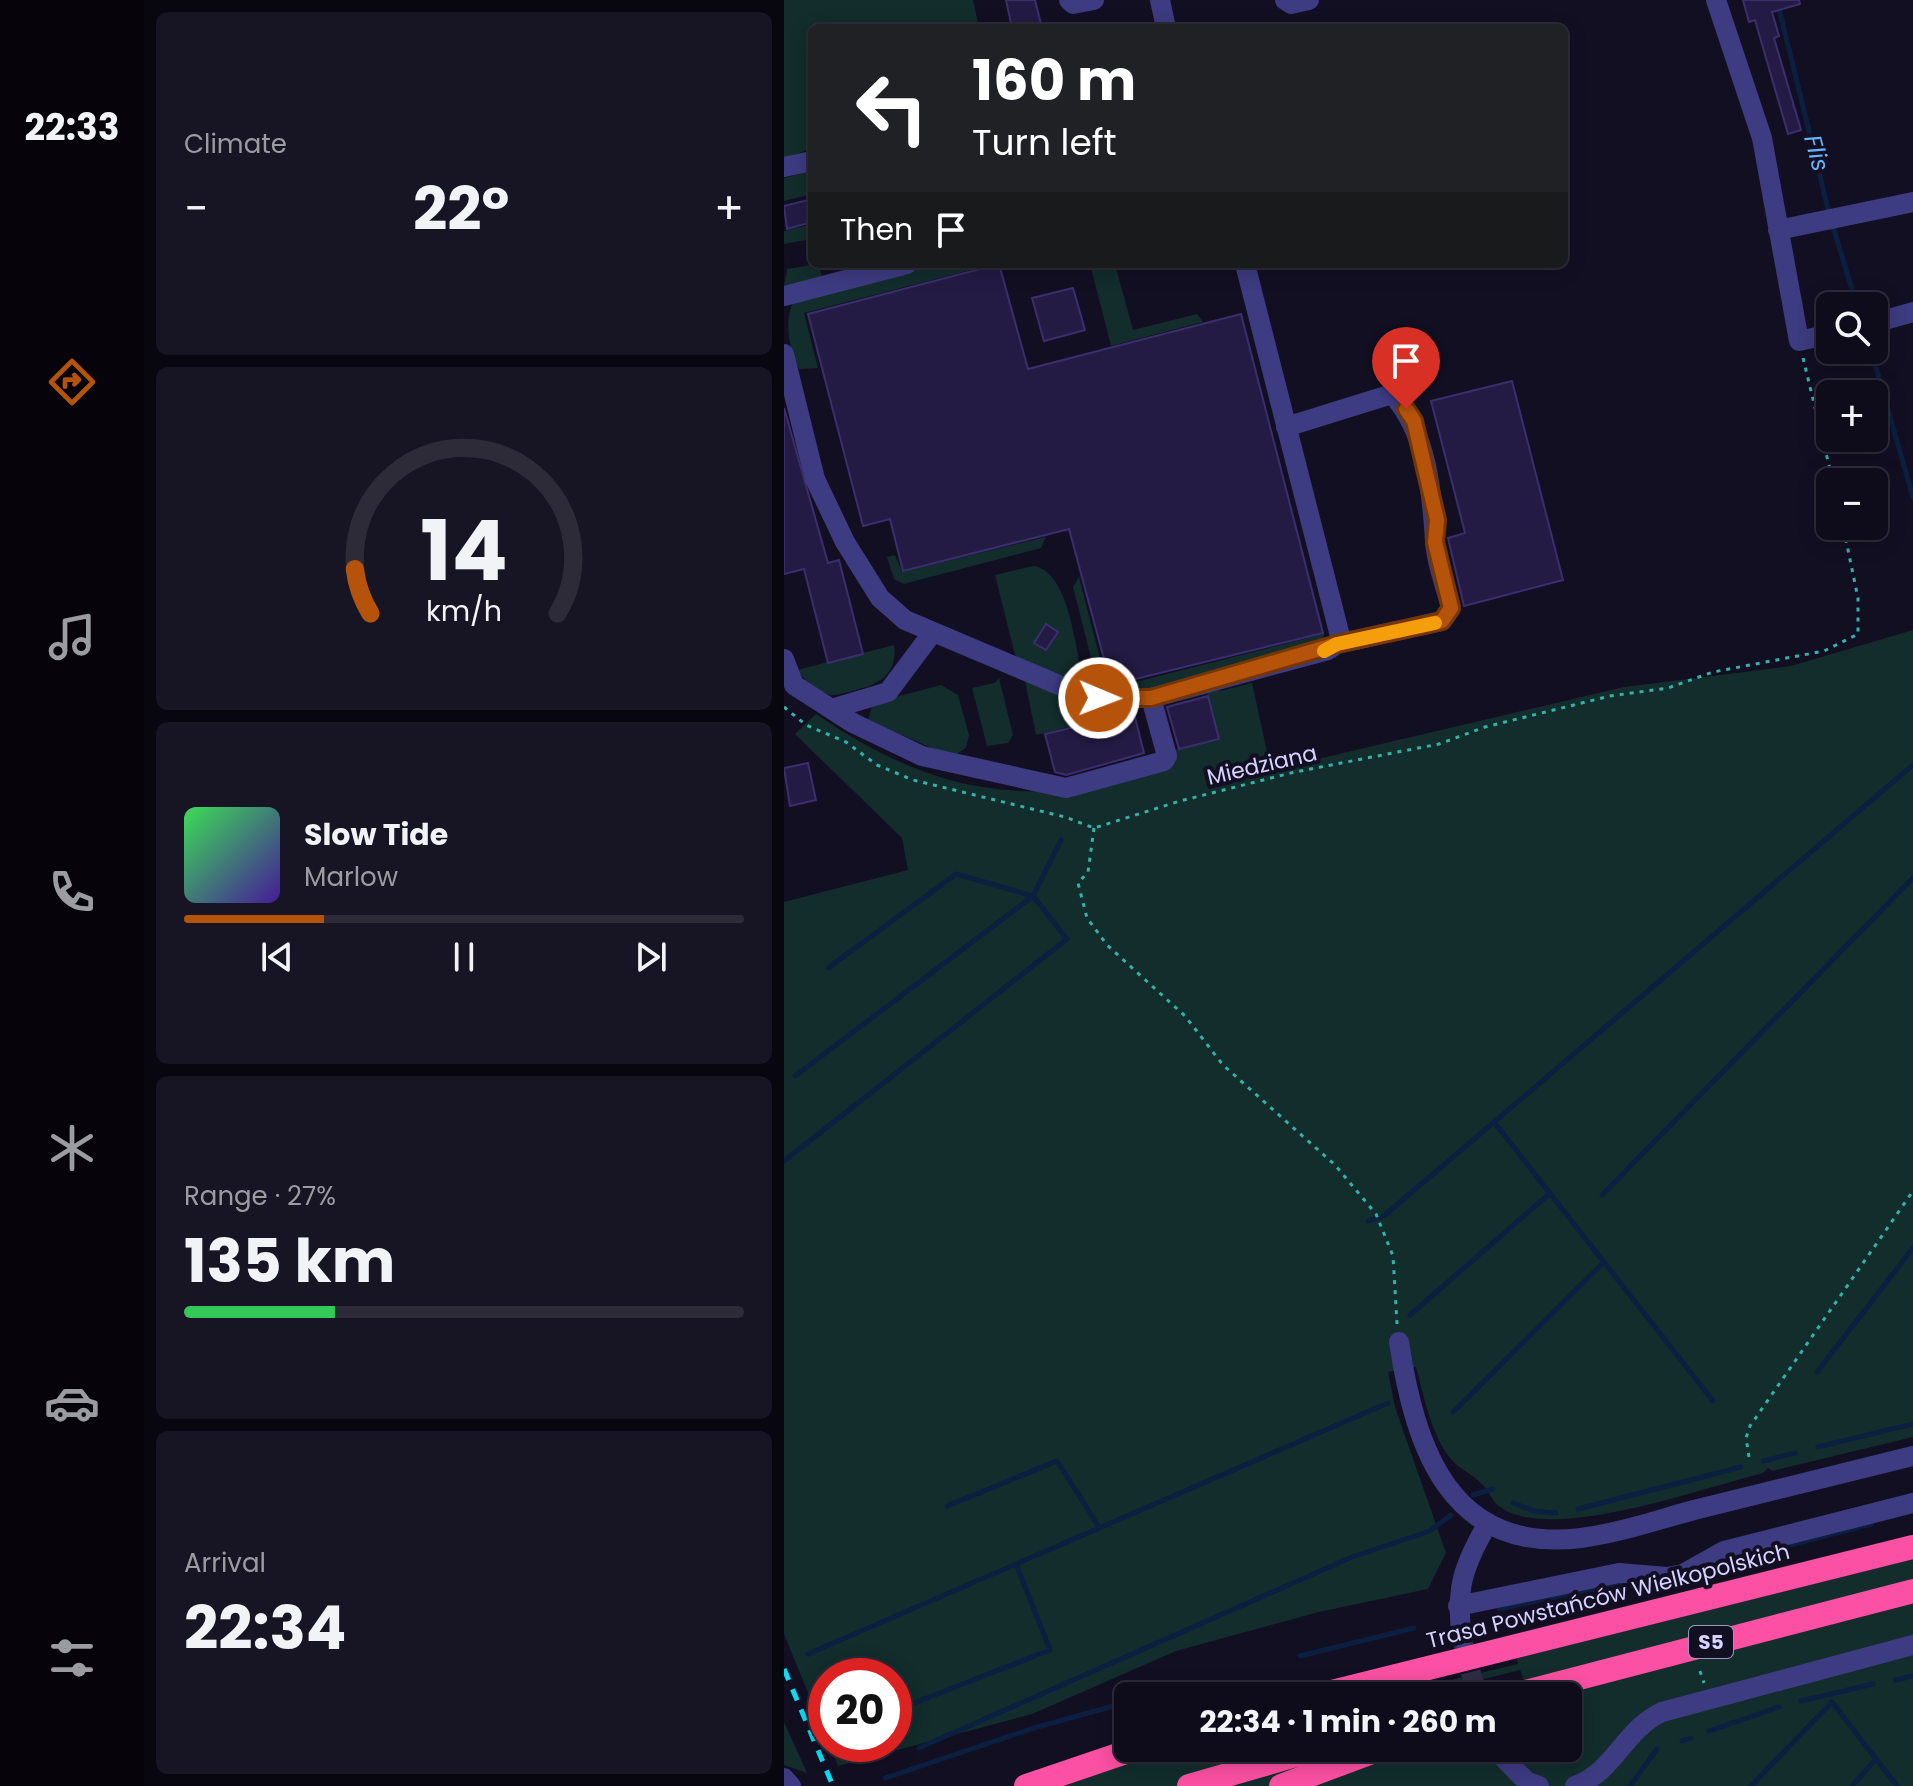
<!DOCTYPE html>
<meta charset="utf-8">
<style>
:root{--surface:#0e0b1a;--page:#171423;--text:#f1f3f6;--muted:#9b9ba2;--line:#2e2b39;--accent:#b45309}
body{margin:0;font-family:Poppins,sans-serif;background:var(--page);color:var(--text);height:100vh;display:flex;flex-direction:column;font-size:30px;white-space:nowrap}
*{box-sizing:border-box;margin:0}
p{font-size:26px;color:var(--muted)}
.icon{flex:none;width:44px;height:44px;fill:none;stroke:currentColor;stroke-width:2;stroke-linecap:round;stroke-linejoin:round}
.map{position:relative;flex:1;overflow:hidden}
.drawer{display:flex;flex-direction:column;gap:12px;padding:12px;background:#08060e;width:640px}
.drawer>*{flex:none}
.hud{position:absolute;left:24px;top:24px;width:760px;height:244px;border-radius:12px;box-shadow:0 4px 20px #0003,0 0 0 2px var(--line);background:#202124;color:#fff;overflow:hidden}
.fabs{position:absolute;left:1032px;top:292px;display:grid;gap:16px}
.fabs a{display:grid;place-items:center;width:72px;height:72px;border-radius:12px;background:var(--surface);box-shadow:0 4px 20px #0003,0 0 0 2px var(--line);font-size:40px}
.speed{position:absolute;left:24px;top:1658px;display:flex;gap:16px;font-size:40px;font-weight:700;text-align:center}
.speed>*{display:grid;place-content:center;width:104px;height:104px;border-radius:50%;background:var(--surface);box-shadow:0 4px 20px #0003,0 0 0 2px var(--line);line-height:1}
.speed .limit{border:12px solid #d22;background:#fff;color:#111}
.pin{position:absolute;display:grid;place-items:center;width:68px;height:68px;color:#fff;margin:-82px -34px;border-radius:50% 50% 50% 0;rotate:-45deg;box-shadow:0 0 8px #0007}
.pin .icon{rotate:45deg}
.me{position:absolute;width:88px;margin:-44px;rotate:91deg;stroke-linejoin:round;filter:drop-shadow(0 0 6px #0008)}
.turn{display:flex;align-items:center;gap:28px;height:168px;padding:0 32px;font-size:36px}
.turn .icon{width:104px;height:104px;stroke-width:2.5}
.turn b{display:block;font-size:56px;line-height:68px}
.then{display:flex;align-items:center;height:76px;padding:0 32px;background:#0003;gap:16px;font-size:30px}
.big{font-size:60px;font-weight:700;line-height:1.1}
.drawer .tile{flex:1;display:flex;flex-direction:column;justify-content:center;gap:12px;min-width:0;padding:0 28px;border-radius:12px;background:var(--page)}
.drawer .dial{align-items:center;gap:0}
.dial svg{height:208px;overflow:visible;fill:none;stroke:var(--line);stroke-width:7;stroke-linecap:round;text-anchor:middle}
.dial text{fill:var(--text);stroke:none}
.song{display:flex;align-items:center;gap:24px}
.cover{width:96px;height:96px;border-radius:12px;background:linear-gradient(135deg,hsl(130 70% 55%),hsl(260 70% 35%))}
.played{height:8px;border-radius:4px;background:linear-gradient(90deg,var(--accent) 25%,var(--line) 25%)}
.keys{display:flex;justify-content:space-around;direction:ltr}
.heat{display:flex;justify-content:space-between;align-items:center;font-size:44px;direction:ltr}
.charge{height:12px;border-radius:6px;background:linear-gradient(90deg,#34c759 27%,var(--line) 0)}
.trip{position:absolute;left:330px;top:1682px;width:468px;height:80px;border-radius:12px;background:var(--surface);box-shadow:0 4px 20px #0003,0 0 0 2px var(--line);font-weight:700;line-height:80px;text-align:center}
main{display:flex;flex:1;min-height:0}
.tabs{display:flex;flex-direction:column;width:144px;justify-content:space-around;align-items:center;background:#06040a;color:var(--muted)}
.tabs .icon{width:56px;height:56px}
.tabs .on{color:var(--accent)}
.tabs b{font-size:36px;color:var(--text)}
.map>svg:first-child{display:block}
</style>
<main>
<nav class="tabs">
<b>22:33</b>
<svg class="icon on" aria-label="directions" viewBox="0 0 24 24"><path d="M12 3l9 9-9 9-9-9zM9 14v-3h6M13 9l2 2-2 2"/></svg>
<svg class="icon" aria-label="music" viewBox="0 0 24 24"><path d="M9 18V5l10-2v13"/><circle cx="6" cy="18" r="3"/><circle cx="16" cy="16" r="3"/></svg>
<svg class="icon" aria-label="phone" viewBox="0 0 24 24"><path d="M5 4h4l2 5-3 2q2 4 5 5l2-3 5 2v4C11 20 4 13 5 4z"/></svg>
<svg class="icon" aria-label="climate" viewBox="0 0 24 24"><path d="M12 3v18M4 7l16 10M4 17L20 7"/></svg>
<svg class="icon" aria-label="car" viewBox="0 0 24 24"><path d="M5 17H2v-5l4-1 3-4h7l3 4 3 1v5h-3M9 17h6M6 11h13"/><circle cx="7" cy="17" r="2"/><circle cx="17" cy="17" r="2"/></svg>
<svg class="icon" aria-label="filters" viewBox="0 0 24 24"><path d="M4 7h16M4 17h16"/><circle cx="9" cy="7" r="2"/><circle cx="15" cy="17" r="2"/></svg>
</nav>
<section class="drawer">
<div class="tile"><p>Climate</p>
<div class="heat"><a>−</a><b class="big">22°</b><a>+</a></div>
</div>
<div class="tile dial"><svg viewBox="0 0 100 80">
<path d="M14 69A42 42 0 1 1 86 69"/>
<path d="M14 69A42 42 0 0 1 8 52" stroke="#b45309"/>
<text x="50" y="56" font-size="32" font-weight="700">14</text>
<text x="50" y="72" font-size="11">km/h</text>
</svg></div>
<div class="tile">
<div class="song"><i class="cover"></i><div><b>Slow Tide</b><p>Marlow</p></div></div>
<div class="played"></div>
<div class="keys"><svg class="icon" aria-label="previous" viewBox="0 0 24 24"><path d="M18 5L8 12l10 7zM5 5v14"/></svg><svg class="icon" aria-label="pause" viewBox="0 0 24 24"><path d="M8 5v14M16 5v14"/></svg><svg class="icon" aria-label="next" viewBox="0 0 24 24"><path d="M6 5l10 7-10 7zM19 5v14"/></svg></div>
</div>
<div class="tile"><p>Range · 27%</p><b class="big">135 km</b><div class="charge"></div></div>
<div class="tile"><p>Arrival</p><b class="big">22:34</b></div>
</section>
<div class="map">
<svg width="1129" height="1786" viewBox="0 0 1129 1786">
<rect width="100%" height="100%" fill="#120f23"/>
<!-- green -->
<path fill="#122d2c" d="M0,0H189L195,28H28V148L0,159Z
M28,171V194L0,201V178Z
M28,224V239L0,244V231Z
M34,264L38,276L0,286L3,269Z
M154,264H210L20,313L34,368L15,369C5,352 0,319 9,303Z
M306,264H331L349,330L413,314L419,322L327,346Z
M262,537L257,548L120,584L110,579L103,557L111,555L118,572Z
M249,566C283,570 290,639 297,668L292,680L243,665L231,655L211,575Z
M295,577L324,689L540,634L539,639L348,693L324,690L311,674L289,587Z
M1129,630V1437L988,1471L984,1468L979,1473C919,1488 778,1539 723,1511C707,1503 708,1495 699,1485C690,1475 676,1470 666,1458C647,1434 640,1397 632,1367L604,1372L611,1407L662,1553L644,1589L535,1612L392,1651L248,1714L54,1766L45,1744H110V1676H42V1737L0,1634V902L124,870L118,838L11,734L32,714C106,764 173,794 265,791C301,791 348,775 385,767L392,760L390,750L434,739L423,694L378,705L434,686L436,691L468,683L487,770L840,687L1007,666Z
M110,645C114,676 93,685 68,691C59,693 51,697 43,694C30,690 21,680 13,670Z
M215,678L229,735L224,743L203,746L188,688L211,683Z
M241,681L352,707L353,710L252,735Z
M157,685L174,695L185,735L182,748L168,757L84,720L89,703Z
M1129,1556V1581L740,1681L736,1670L649,1692V1696H569L647,1677L650,1684L734,1664L732,1655Z
M1129,1598V1786H271L384,1748H784V1696H706Z
M0,1722L23,1773L0,1765Z"/>
<g fill="none" stroke-linecap="round" stroke-linejoin="round">
<!-- stream -->
<path stroke="#0b1f40" stroke-width="5" d="M993,0L1045,213
M1048,223L1073,306
M1087,350L1129,497
M44,968L172,874L249,896
M11,1076L249,896
M710,1122L929,1401
M0,1161L283,939L249,896L277,840
M818,1195L1129,878
M584,1221L601,1215L1129,765
M626,1315L765,1194
M1033,1372L1129,1248
M669,1412L819,1263
M1034,1447L1129,1424
M979,1461L1011,1453
M689,1495L709,1489
M729,1503L750,1511L772,1513
M163,1506L273,1461L315,1527
M794,1509L957,1467
M945,1561L1087,1524
M715,1609L837,1583
M24,1654L604,1403
M516,1656L630,1628
M1112,1680L1129,1676
M364,1696L387,1689
M1017,1701L1089,1684
M125,1705L266,1650L232,1564
M925,1731L995,1707
M898,1741L907,1738
M135,1748L568,1557L646,1531L667,1515
M101,1778L250,1728L344,1702
M846,1786L873,1749
M967,1786L1048,1702L1113,1786
M1068,1786L1092,1759"/>
</g>
<!-- building -->
<path fill="#231b44" stroke="#3b2e6f" stroke-width="2" d="M222,0H251L258,28H228Z
M959,0H1015L1016,4L988,12L995,36L990,38L1017,130L1004,134L971,20L965,22Z
M28,199V222L3,229L0,206Z
M215,264L244,369L457,314L539,633L327,685L285,529L119,571L106,519L79,526L24,314Z
M289,288L301,330L260,341L248,298Z
M728,381L779,580L680,606L664,538L681,533L647,401Z
M0,408L44,563L55,560L79,654L44,663L20,569L0,574Z
M262,624L274,632L262,650L250,643Z
M424,696L435,739L395,749L383,707Z
M350,713L360,753L282,775L271,772L261,734Z
M24,763L32,800L6,806L0,768Z"/>
<g fill="none" stroke-linecap="round" stroke-linejoin="round">
<!-- minor-tunnel -->
<path stroke="#302c44" stroke-width="20" stroke-dasharray="20 10" stroke-linecap="butt" d="M679,1643L693,1696"/>
<!-- path -->
<path stroke="#32b2aa" stroke-width="3" stroke-dasharray="4 6" stroke-linecap="butt" d="M1019,358L1049,482
M0,707L22,725L62,742L93,765L129,780L281,817L310,828L396,801L511,772L655,744L701,727L826,696L884,688L929,672L1040,651L1074,634V598L1059,526
M310,828L304,872L294,883L303,918L323,945L401,1016L439,1065L551,1165L592,1214L609,1256L613,1324
M965,1457L962,1438L966,1426L1129,1191
M916,1671L920,1683"/>
<!-- minor -->
<path stroke="#3d3b81" stroke-width="20" d="M285,0L289,4L310,0
M376,0L382,28
M501,0L507,4L525,0
M932,0L978,138L1015,341L1046,334
M0,167L28,161
M994,230L1129,202
M0,296L123,264
M1090,323L1129,312
M0,354L31,479L61,542L96,598L121,620L289,691L315,698H367
M502,427L608,394C643,432 648,492 651,541C652,563 662,587 667,608L658,621L553,644
M0,659L10,685L69,723L138,756L282,788L380,761L383,756L367,698L544,650L553,644L556,636L461,264
M47,709L104,692L149,632
M615,1342C631,1448 666,1554 797,1538C835,1533 873,1520 910,1510C983,1492 1056,1474 1129,1456
M674,1606L835,1573L883,1577L899,1574L940,1551L1129,1503
M678,1639C671,1589 679,1566 704,1523
M710,1748L742,1781L755,1786
M0,1778L7,1786
M791,1786C830,1772 841,1729 878,1712L1129,1645"/>
<!-- highway -->
<path stroke="#fb50a3" stroke-width="24" d="M532,1696L1129,1547
M726,1696L1129,1591
M242,1786L354,1748
M405,1786L536,1748
M497,1786L599,1748"/>
<!-- rail -->
<path stroke="#06dff6" stroke-width="5" stroke-dasharray="12 10" stroke-linecap="butt" d="M0,1669L49,1786"/>
</g>
<g fill="none" stroke-linecap="round" stroke-linejoin="round">
<defs>
<path id="route" d="M315,698H367L553,644L658,621L667,608L651,542L653,520L630,421L622,409"/>
</defs>
<!-- route casing -->
<use href="#route" stroke="#753606" stroke-width="20"/>
<!-- route -->
<use href="#route" stroke="#b45309" stroke-width="14"/>
<!-- slow -->
<path stroke="#f59e0b" stroke-width="14" d="M540,651L553,644L651,623"/>
</g>
<g text-anchor="middle" dominant-baseline="central" stroke-width="8" stroke-linejoin="round" paint-order="stroke">
<!-- shield labels -->
<rect fill="#120f23" stroke="#9c98bc" stroke-width="2" x="905" y="1626" width="44" height="32" rx="6"/>
<g font-size="20" font-weight="bold" fill="#d7d2fe">
<text x="927" y="1642">S5</text>
</g>
<!-- street labels -->
<g font-size="22" fill="#d7d2fe" stroke="#120f23">
<text transform="translate(478 765) rotate(-13)">Miedziana</text>
<text transform="translate(824 1596) rotate(-14)">Trasa Powstańców Wielkopolskich</text>
</g>
<!-- water labels -->
<g font-size="24" font-style="italic" fill="#63b5fb" stroke="#120f23">
<text transform="translate(1033 153) rotate(75)">Flis</text>
</g>
</g>
</svg>
<div class="fabs">
<a><svg class="icon" aria-label="search" viewBox="0 0 24 24"><circle cx="10" cy="10" r="6"/><path d="M15 15l6 6"/></svg></a>
<a>+</a>
<a>−</a>
</div>
<div class="speed"><div class="limit">20</div></div>
<div class="pin" style="left:622px;top:409px;background:#d93025"><svg class="icon" aria-label="arrive" viewBox="0 0 24 24"><path d="M6 21V4h12l-3 4 3 4H6"/></svg></div>
<svg class="me" style="left:315px;top:698px" viewBox="-20 -20 40 40"><circle r="17" fill="#b45309" stroke="#fff" stroke-width="3"/><path d="M0-11L8 9 0 5-8 9z" fill="#fff"/></svg>
<div class="trip">22:34 · 1 min · 260 m</div>
<div class="hud">
<div class="turn"><svg class="icon" aria-label="left" viewBox="0 0 24 24"><path d="M17 20v-9H6M10 6l-5 5 5 5"/></svg><div><b>160 m</b>Turn left</div></div>
<div class="then">Then<svg class="icon" aria-label="arrive" viewBox="0 0 24 24"><path d="M6 21V4h12l-3 4 3 4H6"/></svg></div>
</div>
</div>
</main>
